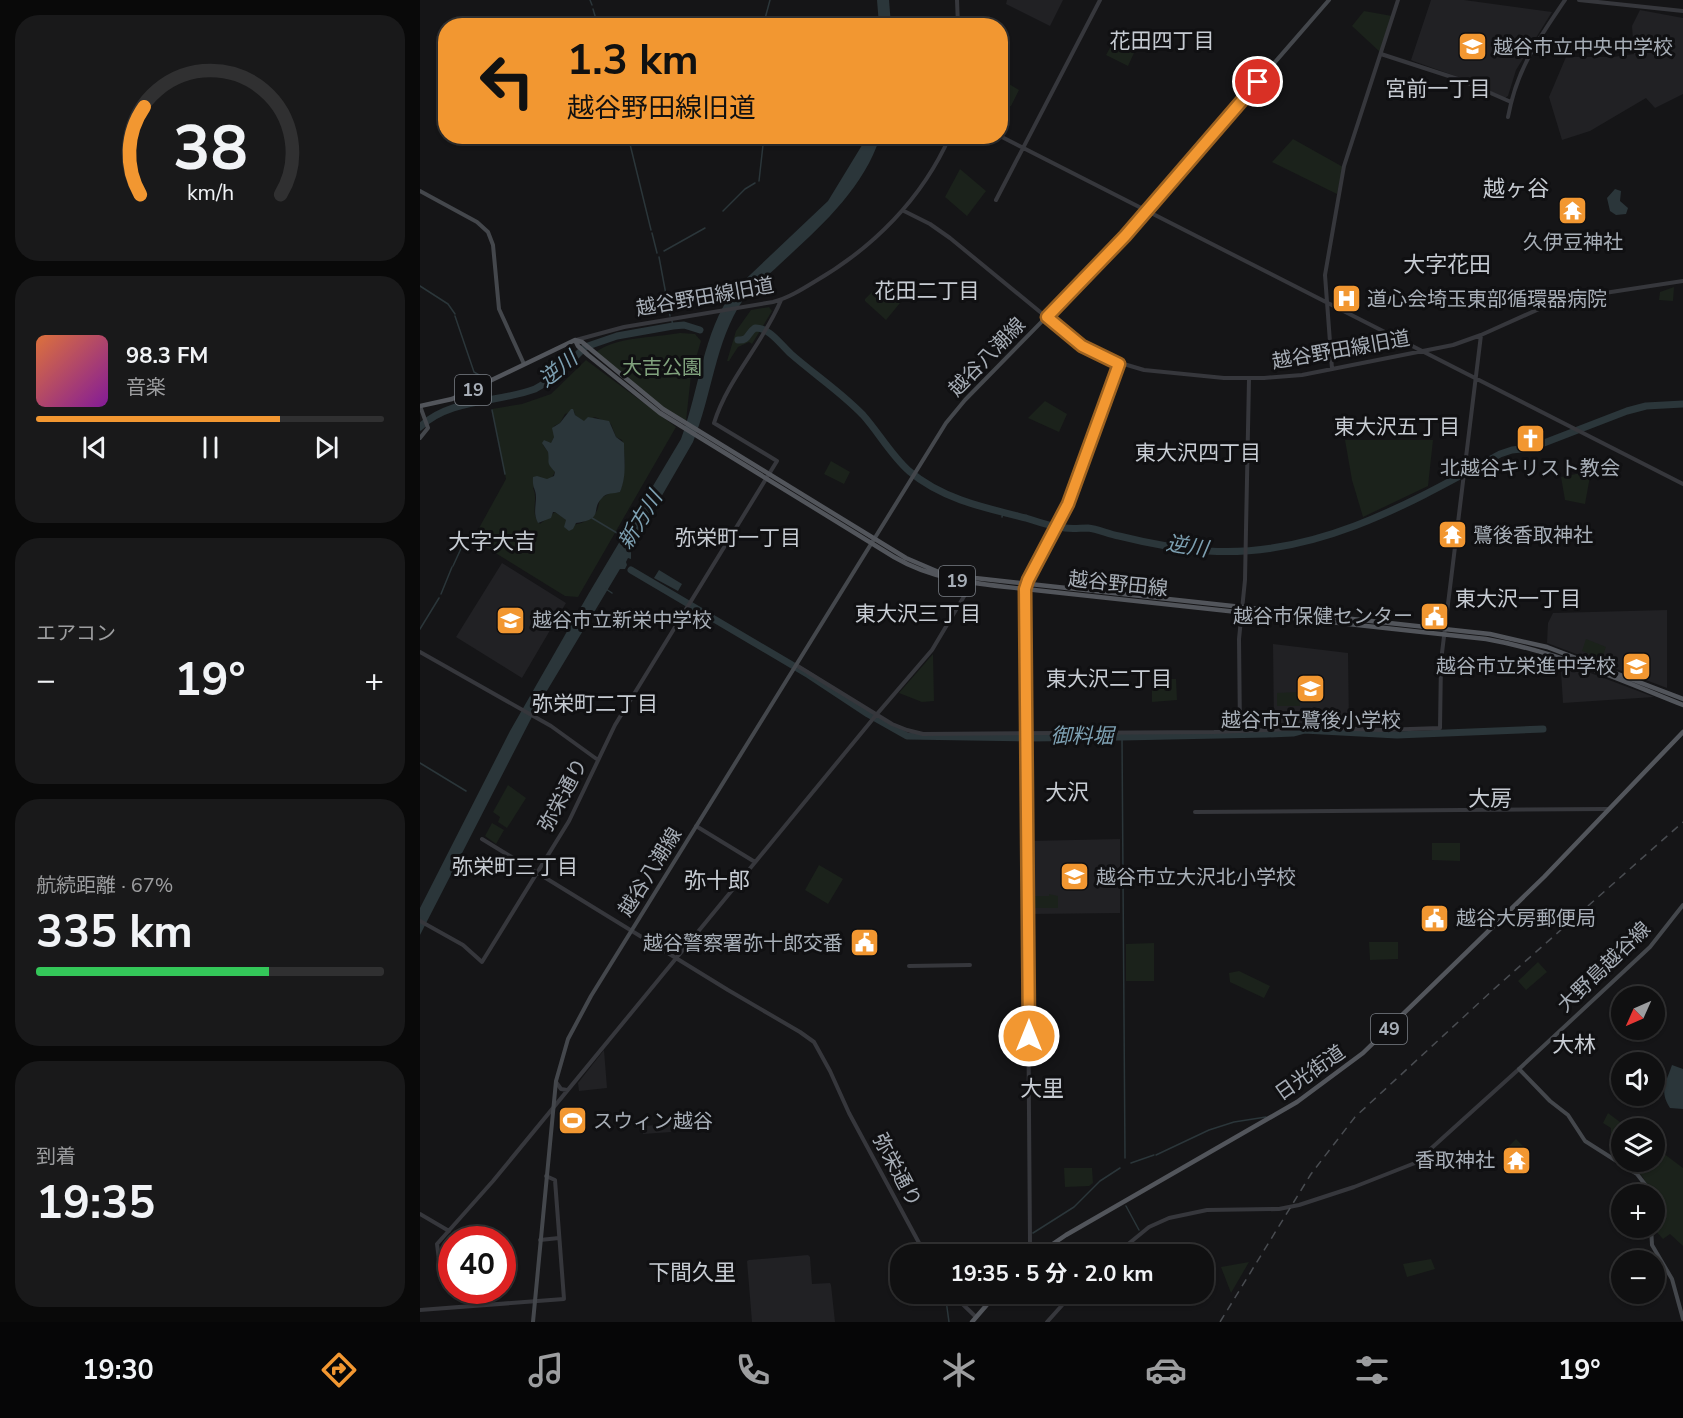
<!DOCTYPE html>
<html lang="ja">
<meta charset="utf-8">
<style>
:root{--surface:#101011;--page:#19191a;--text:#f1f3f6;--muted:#9c9d9f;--line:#303031;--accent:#f29731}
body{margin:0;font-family:"Nunito Sans","Noto Sans JP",sans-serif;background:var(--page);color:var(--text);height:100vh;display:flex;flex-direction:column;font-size:22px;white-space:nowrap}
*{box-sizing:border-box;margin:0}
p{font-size:20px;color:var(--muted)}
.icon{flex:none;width:33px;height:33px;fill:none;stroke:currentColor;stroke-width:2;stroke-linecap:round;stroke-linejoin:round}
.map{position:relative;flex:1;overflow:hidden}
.details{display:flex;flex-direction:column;gap:15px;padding:15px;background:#090909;width:420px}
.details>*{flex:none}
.hud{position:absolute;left:18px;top:18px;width:570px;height:126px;border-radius:24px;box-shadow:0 2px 4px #0004,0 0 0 2px var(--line);background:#f29731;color:#111;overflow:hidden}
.needle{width:39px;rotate:225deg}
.controls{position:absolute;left:1191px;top:986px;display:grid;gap:12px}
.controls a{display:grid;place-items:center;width:54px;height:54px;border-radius:50%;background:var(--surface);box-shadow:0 2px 4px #0004,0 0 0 2px var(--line);font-size:30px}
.speed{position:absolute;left:18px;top:1226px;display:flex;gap:12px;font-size:30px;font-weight:700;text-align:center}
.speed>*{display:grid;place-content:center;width:78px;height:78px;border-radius:50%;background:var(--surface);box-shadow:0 2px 4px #0004,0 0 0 2px var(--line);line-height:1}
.speed .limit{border:9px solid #d22;background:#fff;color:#111}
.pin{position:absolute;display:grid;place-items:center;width:51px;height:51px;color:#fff;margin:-26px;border:3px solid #fff;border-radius:50%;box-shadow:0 2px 6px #0007}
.me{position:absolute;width:66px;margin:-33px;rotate:0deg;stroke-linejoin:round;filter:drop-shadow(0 0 4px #0008)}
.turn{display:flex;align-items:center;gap:21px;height:126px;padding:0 30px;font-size:27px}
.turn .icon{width:78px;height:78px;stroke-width:2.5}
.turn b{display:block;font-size:42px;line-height:51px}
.big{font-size:45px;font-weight:700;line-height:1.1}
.details .widget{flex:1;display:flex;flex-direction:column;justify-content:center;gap:9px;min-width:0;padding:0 21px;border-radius:24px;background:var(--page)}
.details .dial{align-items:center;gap:0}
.dial svg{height:156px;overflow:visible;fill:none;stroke:var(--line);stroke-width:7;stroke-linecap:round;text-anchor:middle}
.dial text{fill:var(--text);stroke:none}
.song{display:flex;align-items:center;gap:18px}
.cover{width:72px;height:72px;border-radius:9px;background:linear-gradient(135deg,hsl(20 70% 55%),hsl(290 70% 35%))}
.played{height:6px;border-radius:3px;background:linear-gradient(90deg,var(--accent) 70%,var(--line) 70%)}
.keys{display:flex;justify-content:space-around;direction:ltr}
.heat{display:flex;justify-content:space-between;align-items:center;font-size:33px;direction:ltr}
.charge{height:9px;border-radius:4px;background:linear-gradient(90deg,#34c759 67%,var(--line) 0)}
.trip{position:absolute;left:470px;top:1244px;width:324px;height:60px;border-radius:24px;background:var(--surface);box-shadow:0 2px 4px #0004,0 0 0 2px var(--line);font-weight:700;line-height:60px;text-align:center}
.tab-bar{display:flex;height:96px;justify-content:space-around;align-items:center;background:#060607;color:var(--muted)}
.tab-bar .icon{width:42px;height:42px}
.tab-bar .on{color:var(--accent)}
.tab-bar b{font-size:27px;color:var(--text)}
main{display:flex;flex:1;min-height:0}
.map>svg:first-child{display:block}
</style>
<main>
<section class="details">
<div class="widget dial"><svg viewBox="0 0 100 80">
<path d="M14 69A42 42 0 1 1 86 69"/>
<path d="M14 69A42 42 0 0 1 16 24" stroke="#f29731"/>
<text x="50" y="56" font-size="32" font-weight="700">38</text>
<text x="50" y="72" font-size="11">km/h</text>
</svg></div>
<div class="widget">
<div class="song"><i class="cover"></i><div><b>98.3 FM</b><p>音楽</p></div></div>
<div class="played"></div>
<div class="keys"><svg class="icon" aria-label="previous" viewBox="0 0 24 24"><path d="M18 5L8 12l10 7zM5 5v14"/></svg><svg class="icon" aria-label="pause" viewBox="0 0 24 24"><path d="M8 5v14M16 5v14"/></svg><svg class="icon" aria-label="next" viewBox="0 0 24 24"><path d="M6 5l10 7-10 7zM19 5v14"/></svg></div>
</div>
<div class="widget"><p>エアコン</p>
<div class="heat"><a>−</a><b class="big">19°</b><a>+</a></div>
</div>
<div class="widget"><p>航続距離 · 67%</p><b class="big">335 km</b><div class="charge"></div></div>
<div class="widget"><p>到着</p><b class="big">19:35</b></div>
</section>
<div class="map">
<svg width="1263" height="1322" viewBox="0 0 1263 1322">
<rect width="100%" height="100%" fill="#151517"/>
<!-- built -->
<path fill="#212124" d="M587,0H643L630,26L586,4Z
M1011,0H1044L1132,12L1096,70L1088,96L1085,98L1041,78L993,61L991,60Z
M1220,10L1263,18V94L1235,108L1226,98L1170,131L1142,140L1129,97L1146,57H1193L1214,54L1212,26Z
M82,563L146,603L102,678L36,637Z
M1247,610V688L1127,643L1128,623L1133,613Z
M853,644L928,653L929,727L884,725L871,728L854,727Z
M1128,657L1234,697L1143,703L1141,672L1129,673Z
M700,839V913L610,914L609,841Z
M184,1050L187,1088L159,1091L158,1083Z
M250,1124L251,1132L223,1134V1126Z
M388,1255L390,1257L392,1284L410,1283L411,1285L415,1322H332L327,1261L329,1260Z"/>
<!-- green -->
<path fill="#1b221b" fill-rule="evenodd" d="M944,11L972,16L960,52L932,26Z
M699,32L719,42L708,66L686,55Z
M581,79L599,90L591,106L588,107L581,103Z
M873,139L923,167L917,194L852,162Z
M540,169L566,191L547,216L525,197Z
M459,285L480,303L466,320L445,301V299Z
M1254,287L1253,301L1239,300L1240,292Z
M349,307L352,311L332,344L329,342L318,347L309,361H307L316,331L331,310Z
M260,333L275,334L281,341L271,375L266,421L243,408L176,352C198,336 234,338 260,333Z
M166,360L256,427L158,597L145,596L53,539L86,479L72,409L102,404L131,394ZM154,411L155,415L164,422L175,417L191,424L196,437L202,440C206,453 205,479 200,492L190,493L181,498C179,501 179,504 178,508C174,520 158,526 146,525L147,520L135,512L120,524C109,514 119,500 113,488L131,479L135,472L128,452L123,445L124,440L131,444L134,437V426L140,423L145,414Z
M625,401L647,414L639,432L608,418Z
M925,440H1013L1008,486L943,517L932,480Z
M411,461L430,472L424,484L404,474Z
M1171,471L1165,504L1145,500L1141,477Z
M1166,639L1186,647L1182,658L1162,651Z
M513,654L514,701L502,702L479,693Z
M732,679H756L757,700L732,702Z
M879,692L880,706H857V693Z
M88,785L106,798L87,828L78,822L80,817L73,812Z
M72,823L84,830L76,844L65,836Z
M1012,843H1040V861L1012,860Z
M399,865L423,879L408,904L385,890Z
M629,894L638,896V908H615V896H629Z
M978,942V959L950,960L949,942Z
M734,943V981H706V944Z
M1118,962L1127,972L1106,990L1098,981Z
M819,971L850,986L844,998L810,982L809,973Z
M1188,1113L1208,1128H1202V1161L1191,1154L1199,1141L1191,1136V1128L1183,1123Z
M1096,1139L1106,1149L1096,1160L1086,1149Z
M1235,1147L1263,1168V1246L1250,1234L1243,1239L1234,1229V1194H1232L1222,1176L1202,1161H1234Z
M644,1168H672L673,1183L669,1186L645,1187Z
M1011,1259L1015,1269L987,1277L983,1264Z
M829,1262L811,1293L801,1267Z"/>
<!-- water -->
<path fill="#2b363a" d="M457,0H469L471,25H459Z
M447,137H460C443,190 399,228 359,265C348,276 332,287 323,300C295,341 292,396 273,442L211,549V559L208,558L206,562L207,565L205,569H200L116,709L0,935V908L90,731L169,593L261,439C279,391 283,332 313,291L408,201Z
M1195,189L1201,191L1200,201L1208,208L1206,214L1196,215L1190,211L1187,198Z
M151,409H153L155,415L164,421L168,417L189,421L196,437L204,443C204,460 207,475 200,492C194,494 187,492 182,498C170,510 185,519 156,523L153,529L149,531L144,527L146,520L135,512H133L131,518L118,523C113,514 116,507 116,497C116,489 112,488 113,477L117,476L127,479L134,476L135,472C125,461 130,464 128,452L122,443L124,440L131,443L134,437L132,428L140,423Z
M239,570L262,584L258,591L234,578Z
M1252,1065L1263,1069V1109L1250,1108C1239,1091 1246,1083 1252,1065Z"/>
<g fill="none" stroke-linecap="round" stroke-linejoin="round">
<!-- stream -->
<path stroke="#2b363a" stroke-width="1.5" d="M170,0L172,5
M173,9L178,26
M343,26L350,0
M208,136L231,230
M339,181L344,136
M303,211L325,189L335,183
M232,233L237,253
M244,251L285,228
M239,257L250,316
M0,286L28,304L35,314
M35,316L54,372L66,379
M252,321L253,326
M67,386L68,388
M72,410L85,474
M582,517L583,512
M172,518L202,536
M33,566L44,542
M186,589L192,593
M21,594L32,567
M0,629L19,598
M702,737L705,1158
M0,763L46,791
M736,1155L789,1130L814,1122L846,1117
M711,1163L734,1155
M706,1206L719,1230
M613,1233L654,1207L680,1181L700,1168
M525,1293L529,1322"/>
<!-- river -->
<path stroke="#2b363a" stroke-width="7" d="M318,340C329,341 327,333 335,328C349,327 361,345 371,354C395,375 421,392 443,415C459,433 471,455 489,471C522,499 565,508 606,518C618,522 632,527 645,528C653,529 660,528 668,528C678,529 688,534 699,536C727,543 759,549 788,551C895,558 989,504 1080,454L1092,450L1111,448L1207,411L1226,406L1263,404
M0,427C30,398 78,403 115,389L127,382L142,370L165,347L197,336L253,326L264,325L280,330
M211,570L389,675L448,714L487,736L608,738L702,737L847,734L873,733L884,730L977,735L1123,729"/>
<!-- tertiary -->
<path stroke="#36373c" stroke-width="4" d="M537,0L538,26
M1159,0L1263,11
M961,54L1041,80L1091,102
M1088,117C1097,68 1118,40 1145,0
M580,136L1263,484
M576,200L680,0
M484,211L510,224L530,238L653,339L687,359L724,370L804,378H844L882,375L1033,345L1061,335L1139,300L1263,281
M156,340L204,327L353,302C368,298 381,290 394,282C453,248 502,199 530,136
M912,369L905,275L924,166L978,0
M0,652L131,726L178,760
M376,665L472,724L487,730L503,734L794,732L871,729L884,727L961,730L1020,728L1021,661L1061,335
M820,731L819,639L825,580L829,379
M775,812L1189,809
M276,826L335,862
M62,839L308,990L380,1032L394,1042L410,1071L429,1113L505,1254
M0,921L43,945L62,962L149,821L195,725L357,461L294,423C308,378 343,344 361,300
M489,966L550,965
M136,1082L141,1089L147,1090
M0,1214L29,1231
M120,1240L139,1238
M614,1254L610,1243L605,594L608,580L648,504L699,364
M696,1254L729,1227L749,1218L787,1210L859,1209L879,1205L934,1187L995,1163L1099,1069
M19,1260L17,1244L73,1181L457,714L512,650L552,583
M531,1293L556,1317
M0,1310L144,1299L135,1180L126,1176
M627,1322L653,1293"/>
<!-- secondary -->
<path stroke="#44474c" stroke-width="4" d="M0,191L57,222L68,232L73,245L79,309L104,364
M0,406L8,428L0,438
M1230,1194L1227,1187L1217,1174L1165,1141L1148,1115L1130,1101L1099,1069L1230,947L1263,905
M1231,1227L1232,1245L1252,1279L1263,1319
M113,1322L136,1081L148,1039L171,996L526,423L545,400L690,252L909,0"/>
<!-- primary -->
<path stroke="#52555b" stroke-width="4.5" d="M155,340L158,346L168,355L240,413L474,557C515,581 559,584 605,589L1066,639C1135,651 1198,679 1263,705
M0,406L32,399L155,340L162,342L243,409L486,558L521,573L555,578L1070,634L1127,647L1263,699
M618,1254L646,1235L877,1102L943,1053L1124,877L1263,732
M552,1322L577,1293"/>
<!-- rail -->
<path stroke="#494c51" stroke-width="1.5" stroke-dasharray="8 6" stroke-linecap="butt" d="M800,1322L891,1174L935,1117L1074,989L1263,822"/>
</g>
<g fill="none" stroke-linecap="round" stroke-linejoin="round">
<defs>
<path id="route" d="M609,1036L605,589L608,580L648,504L699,364L662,346L627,317L705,236L838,82"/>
</defs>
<!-- route casing -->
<use href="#route" stroke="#9d6220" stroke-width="15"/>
<!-- route -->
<use href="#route" stroke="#f29731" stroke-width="10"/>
</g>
<!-- icons -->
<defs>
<symbol id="school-square" viewBox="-11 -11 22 22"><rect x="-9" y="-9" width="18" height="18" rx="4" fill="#f29731" stroke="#101012"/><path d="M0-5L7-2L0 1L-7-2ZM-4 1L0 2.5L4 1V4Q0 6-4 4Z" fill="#fff"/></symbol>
<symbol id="temple-square" viewBox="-11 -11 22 22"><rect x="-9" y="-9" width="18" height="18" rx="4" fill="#f29731" stroke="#101012"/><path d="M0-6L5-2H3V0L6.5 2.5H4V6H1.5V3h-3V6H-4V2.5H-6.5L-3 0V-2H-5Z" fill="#fff"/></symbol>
<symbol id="hospital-square" viewBox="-11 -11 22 22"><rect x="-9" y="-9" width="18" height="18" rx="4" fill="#f29731" stroke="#101012"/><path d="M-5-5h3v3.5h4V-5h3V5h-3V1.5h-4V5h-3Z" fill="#fff"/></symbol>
<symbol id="church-square" viewBox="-11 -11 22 22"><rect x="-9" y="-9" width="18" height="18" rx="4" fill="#f29731" stroke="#101012"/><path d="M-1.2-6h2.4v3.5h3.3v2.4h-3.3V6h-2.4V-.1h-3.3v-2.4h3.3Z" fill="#fff"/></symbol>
<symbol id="civic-square" viewBox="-11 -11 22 22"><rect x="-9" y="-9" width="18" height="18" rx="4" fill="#f29731" stroke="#101012"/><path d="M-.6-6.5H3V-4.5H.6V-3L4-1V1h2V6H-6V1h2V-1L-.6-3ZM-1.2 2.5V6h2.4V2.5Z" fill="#fff"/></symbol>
<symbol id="stadium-square" viewBox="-11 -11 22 22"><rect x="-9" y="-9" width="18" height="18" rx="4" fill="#f29731" stroke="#101012"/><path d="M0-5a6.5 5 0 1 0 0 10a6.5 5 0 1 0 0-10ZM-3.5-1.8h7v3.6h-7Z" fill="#fff"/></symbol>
</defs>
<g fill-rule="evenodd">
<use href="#school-square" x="1036" y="30" width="33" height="33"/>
<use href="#temple-square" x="1136" y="194" width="33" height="33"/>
<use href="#hospital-square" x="910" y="282" width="33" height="33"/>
<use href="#church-square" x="1094" y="422" width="33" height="33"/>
<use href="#temple-square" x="1016" y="518" width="33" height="33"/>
<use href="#civic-square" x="998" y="600" width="33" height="33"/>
<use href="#school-square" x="74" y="604" width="33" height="33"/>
<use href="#school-square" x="1200" y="650" width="33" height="33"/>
<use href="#school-square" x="874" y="672" width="33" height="33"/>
<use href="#school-square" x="638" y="860" width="33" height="33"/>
<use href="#civic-square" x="998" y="902" width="33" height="33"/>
<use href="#civic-square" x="428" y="926" width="33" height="33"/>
<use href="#stadium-square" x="136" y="1104" width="33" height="33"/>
<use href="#temple-square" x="1080" y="1144" width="33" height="33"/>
</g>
<g text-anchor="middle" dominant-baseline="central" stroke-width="6" stroke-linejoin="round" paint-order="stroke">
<!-- shield labels -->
<g fill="#101012" stroke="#7a7f86" stroke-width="1.5">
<rect x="35" y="375" width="36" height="30" rx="4.5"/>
<rect x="519" y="566" width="36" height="30" rx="4.5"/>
<rect x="951" y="1014" width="36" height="30" rx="4.5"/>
</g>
<g font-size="18" font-weight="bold" fill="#a7aeb7">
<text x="53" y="390">19</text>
<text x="537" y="581">19</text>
<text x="969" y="1029">49</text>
</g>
<!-- poi labels -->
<g font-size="20" fill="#a7aeb7" stroke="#101012" text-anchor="start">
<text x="1073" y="47">越谷市立中央中学校</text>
<text x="1153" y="242" text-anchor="middle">久伊豆神社</text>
<text x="947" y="299">道心会埼玉東部循環器病院</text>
<text x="1110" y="468" text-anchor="middle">北越谷キリスト教会</text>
<text x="1053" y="535">鷺後香取神社</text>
<text x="993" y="616" text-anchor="end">越谷市保健センター</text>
<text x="112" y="620">越谷市立新栄中学校</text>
<text x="1196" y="666" text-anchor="end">越谷市立栄進中学校</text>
<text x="891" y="720" text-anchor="middle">越谷市立鷺後小学校</text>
<text x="676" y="877">越谷市立大沢北小学校</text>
<text x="1036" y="918">越谷大房郵便局</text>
<text x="423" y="943" text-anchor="end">越谷警察署弥十郎交番</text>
<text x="173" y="1121">スウィン越谷</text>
<text x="1075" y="1160" text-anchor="end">香取神社</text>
</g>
<!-- street labels -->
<g font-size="20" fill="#a7aeb7" stroke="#101012">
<text transform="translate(285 297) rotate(-10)">越谷野田線旧道</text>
<text transform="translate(921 350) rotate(-10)">越谷野田線旧道</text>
<text transform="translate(567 357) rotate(-46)">越谷八潮線</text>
<text transform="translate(698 584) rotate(6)">越谷野田線</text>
<text transform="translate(143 795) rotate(-62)">弥栄通り</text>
<text transform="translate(230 872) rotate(-58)">越谷八潮線</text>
<text transform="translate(1184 967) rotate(-44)">大野島越谷線</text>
<text transform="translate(890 1073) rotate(-35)">日光街道</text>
<text transform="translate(477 1170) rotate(62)">弥栄通り</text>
</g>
<!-- park labels -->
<g font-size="20" fill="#80a27d" stroke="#101012">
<text x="242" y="367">大吉公園</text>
</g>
<!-- neighbourhood labels -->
<g font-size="21" fill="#c7ccd3" stroke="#101012">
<text x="742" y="41">花田四丁目</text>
<text x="1018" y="89">宮前一丁目</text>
<text x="507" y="291">花田二丁目</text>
<text x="977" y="427">東大沢五丁目</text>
<text x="778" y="453">東大沢四丁目</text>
<text x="318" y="538">弥栄町一丁目</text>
<text x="1098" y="599">東大沢一丁目</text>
<text x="498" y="614">東大沢三丁目</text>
<text x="689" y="679">東大沢二丁目</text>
<text x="175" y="704">弥栄町二丁目</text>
<text x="95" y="867">弥栄町三丁目</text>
</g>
<!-- water labels -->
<g font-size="21" font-style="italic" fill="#7da0b2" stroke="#101012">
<text transform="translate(138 369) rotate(-39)">逆川</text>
<text transform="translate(220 520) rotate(-58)">新方川</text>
<text transform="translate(767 546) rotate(9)">逆川</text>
<text x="662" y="736">御料堀</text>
</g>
<!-- quarter labels -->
<g font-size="22" fill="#c7ccd3" stroke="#101012">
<text x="1096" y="189">越ヶ谷</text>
<text x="1027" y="265">大字花田</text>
<text x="72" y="542">大字大吉</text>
<text x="647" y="793">大沢</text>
<text x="1070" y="799">大房</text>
<text x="297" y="881">弥十郎</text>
<text x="1154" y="1045">大林</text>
<text x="622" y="1089">大里</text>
<text x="272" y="1273">下間久里</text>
</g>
</g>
</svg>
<div class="controls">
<a><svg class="needle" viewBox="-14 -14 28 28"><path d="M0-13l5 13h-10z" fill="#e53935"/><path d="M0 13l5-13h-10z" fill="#9c9d9f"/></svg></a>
<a><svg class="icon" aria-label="sound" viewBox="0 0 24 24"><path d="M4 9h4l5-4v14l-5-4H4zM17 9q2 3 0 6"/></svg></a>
<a><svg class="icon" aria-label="layers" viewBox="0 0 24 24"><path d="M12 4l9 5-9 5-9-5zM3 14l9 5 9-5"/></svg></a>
<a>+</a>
<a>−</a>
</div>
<div class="speed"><div class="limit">40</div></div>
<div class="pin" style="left:838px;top:82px;background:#d93025"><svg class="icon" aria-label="arrive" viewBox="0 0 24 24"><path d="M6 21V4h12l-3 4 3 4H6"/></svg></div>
<svg class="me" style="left:609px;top:1036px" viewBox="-20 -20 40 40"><circle r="17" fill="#f29731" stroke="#fff" stroke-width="3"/><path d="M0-11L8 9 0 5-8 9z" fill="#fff"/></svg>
<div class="trip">19:35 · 5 分 · 2.0 km</div>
<div class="hud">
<div class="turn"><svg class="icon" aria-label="left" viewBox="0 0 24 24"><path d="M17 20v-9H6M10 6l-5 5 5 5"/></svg><div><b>1.3 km</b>越谷野田線旧道</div></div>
</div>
</div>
</main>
<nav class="tab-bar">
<b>19:30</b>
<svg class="icon on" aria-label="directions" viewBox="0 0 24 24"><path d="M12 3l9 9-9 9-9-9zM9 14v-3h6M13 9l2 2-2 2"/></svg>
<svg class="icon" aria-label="music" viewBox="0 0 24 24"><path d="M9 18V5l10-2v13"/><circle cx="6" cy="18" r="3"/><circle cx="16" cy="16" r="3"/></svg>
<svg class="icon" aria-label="phone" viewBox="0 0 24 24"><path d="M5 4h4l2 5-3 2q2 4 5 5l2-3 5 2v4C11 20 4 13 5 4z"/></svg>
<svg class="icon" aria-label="climate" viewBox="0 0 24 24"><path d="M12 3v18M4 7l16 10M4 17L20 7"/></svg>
<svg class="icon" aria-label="car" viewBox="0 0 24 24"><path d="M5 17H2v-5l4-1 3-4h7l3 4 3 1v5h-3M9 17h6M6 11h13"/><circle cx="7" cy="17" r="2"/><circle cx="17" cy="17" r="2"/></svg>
<svg class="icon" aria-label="filters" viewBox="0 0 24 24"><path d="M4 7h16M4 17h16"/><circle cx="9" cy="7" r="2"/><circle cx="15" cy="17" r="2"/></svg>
<b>19°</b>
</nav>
